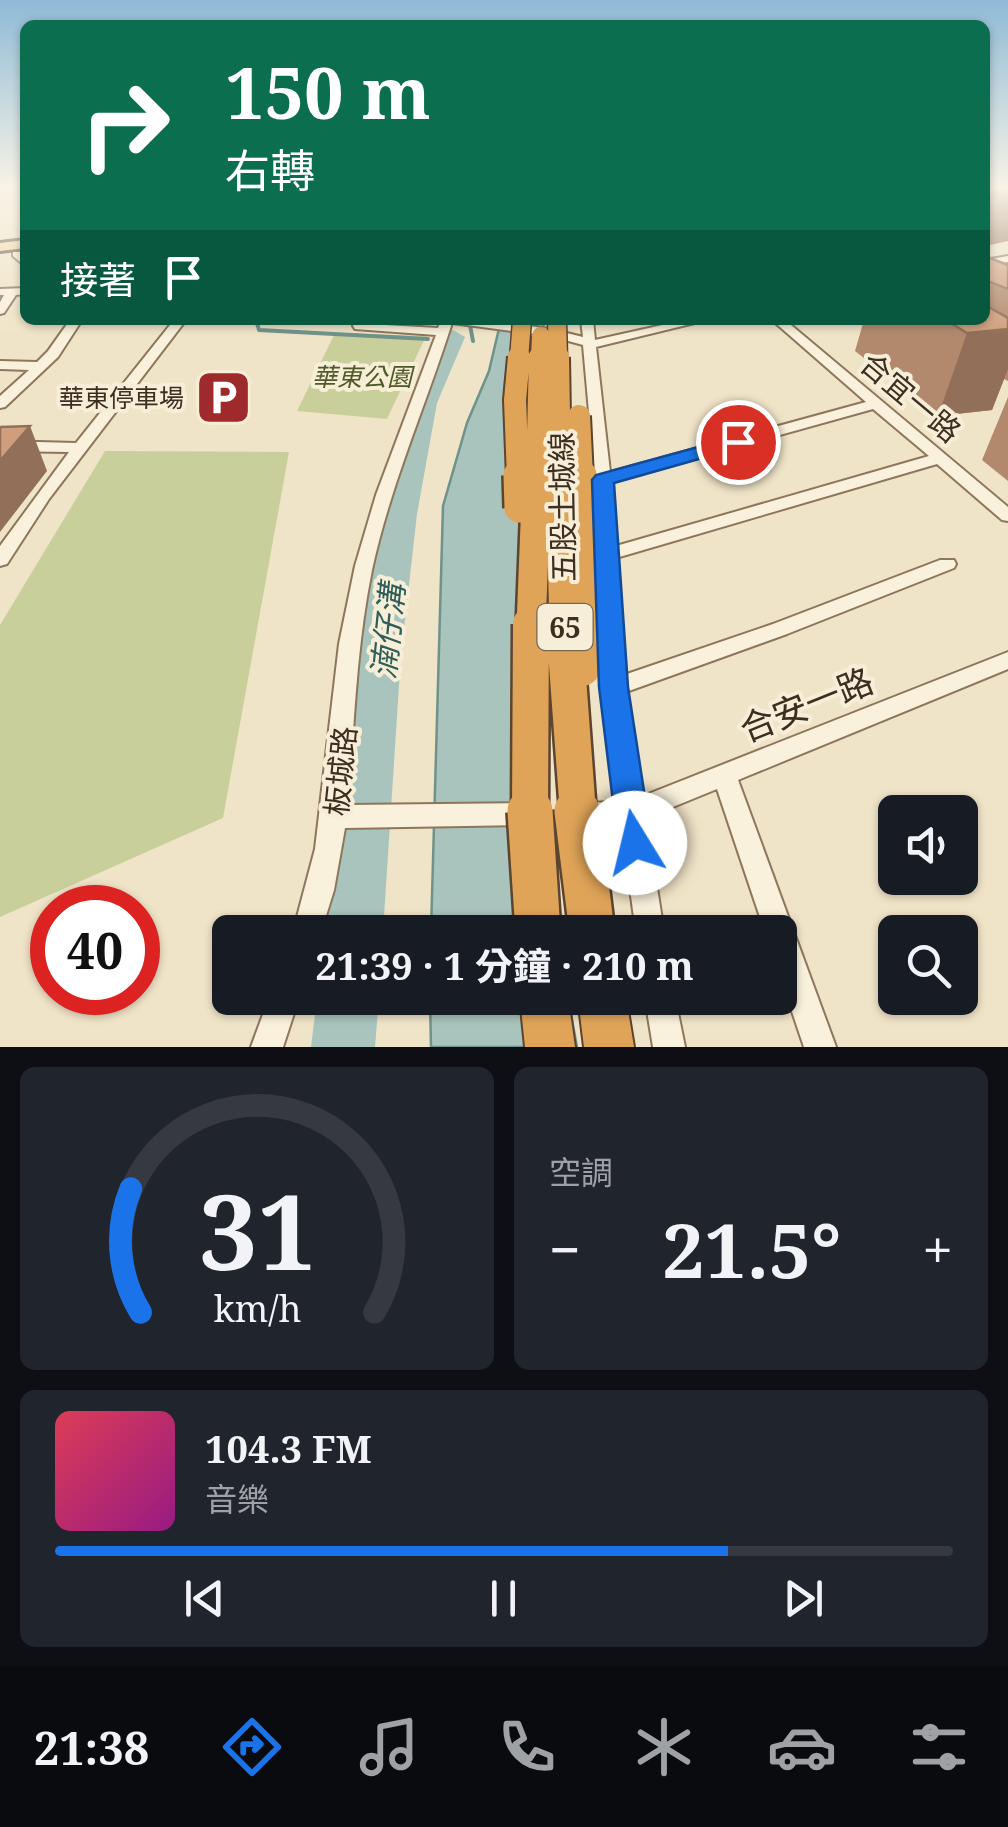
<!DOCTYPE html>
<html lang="zh-TW">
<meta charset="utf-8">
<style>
:root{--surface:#171b24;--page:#20242c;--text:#f1f3f6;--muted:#9ea1a6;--line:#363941;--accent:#1a73e8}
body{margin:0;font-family:"Noto Serif","Noto Sans TC",serif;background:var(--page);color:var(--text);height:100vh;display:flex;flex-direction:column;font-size:38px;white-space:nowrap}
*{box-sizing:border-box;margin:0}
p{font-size:32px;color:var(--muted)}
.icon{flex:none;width:55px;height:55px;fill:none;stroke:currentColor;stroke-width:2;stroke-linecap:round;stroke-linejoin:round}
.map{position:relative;height:1047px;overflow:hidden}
.panel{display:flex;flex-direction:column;gap:20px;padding:20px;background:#0d0f14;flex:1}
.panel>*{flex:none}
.banner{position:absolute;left:20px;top:20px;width:970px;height:305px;border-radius:15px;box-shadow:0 2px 8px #0004;background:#0b6e4f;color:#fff;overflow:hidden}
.controls{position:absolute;left:878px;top:795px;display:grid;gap:20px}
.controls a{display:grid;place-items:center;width:100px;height:100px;border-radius:15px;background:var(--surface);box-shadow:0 2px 8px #0004;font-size:50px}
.speed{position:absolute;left:30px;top:885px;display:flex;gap:20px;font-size:50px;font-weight:700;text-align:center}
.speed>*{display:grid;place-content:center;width:130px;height:130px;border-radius:50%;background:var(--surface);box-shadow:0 2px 8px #0004;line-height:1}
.speed .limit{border:15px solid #d22;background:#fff;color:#111}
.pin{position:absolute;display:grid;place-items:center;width:85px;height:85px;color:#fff;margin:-42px;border:5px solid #fff;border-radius:50%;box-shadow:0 2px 10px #0007}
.me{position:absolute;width:110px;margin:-55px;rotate:351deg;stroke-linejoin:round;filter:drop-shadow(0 0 8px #0008)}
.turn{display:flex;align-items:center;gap:35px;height:210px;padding:0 40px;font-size:45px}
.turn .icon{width:130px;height:130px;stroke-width:2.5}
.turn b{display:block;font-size:70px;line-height:85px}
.then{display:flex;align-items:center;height:95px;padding:0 40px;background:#0003;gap:20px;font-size:38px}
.big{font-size:75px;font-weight:700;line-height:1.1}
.panel .card{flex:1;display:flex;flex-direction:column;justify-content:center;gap:15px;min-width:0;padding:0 35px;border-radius:15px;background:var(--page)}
.panel .dial{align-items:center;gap:0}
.dial svg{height:260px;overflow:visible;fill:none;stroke:var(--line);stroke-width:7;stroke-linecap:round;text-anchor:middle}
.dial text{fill:var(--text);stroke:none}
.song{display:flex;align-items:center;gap:30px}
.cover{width:120px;height:120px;border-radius:15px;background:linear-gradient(135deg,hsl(350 70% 55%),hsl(310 70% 35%))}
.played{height:10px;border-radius:5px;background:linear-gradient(90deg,var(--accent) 75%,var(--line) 75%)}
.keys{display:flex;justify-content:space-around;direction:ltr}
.heat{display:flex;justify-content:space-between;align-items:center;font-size:55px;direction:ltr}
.panel .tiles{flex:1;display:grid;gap:20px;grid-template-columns:1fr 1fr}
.card:last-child{grid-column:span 2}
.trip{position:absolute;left:212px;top:915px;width:585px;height:100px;border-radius:15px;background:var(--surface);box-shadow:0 2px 8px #0004;font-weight:700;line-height:100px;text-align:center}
.dock{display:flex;height:160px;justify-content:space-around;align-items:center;background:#090b0e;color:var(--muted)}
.dock .icon{width:70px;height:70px}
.dock .selected{color:var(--accent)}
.dock b{font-size:45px;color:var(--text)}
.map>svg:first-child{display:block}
</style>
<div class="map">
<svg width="1008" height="1047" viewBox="0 0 1008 1047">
<rect width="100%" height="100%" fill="#f0e4c8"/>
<!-- green -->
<path fill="#c9cf9b" d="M335,333L426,336L387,419L297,411Z
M105,451L289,452L223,818L0,917V625Z"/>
<!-- water -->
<path fill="#a9c4bc" stroke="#6f938a" stroke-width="2.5" d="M501,320H546L533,350L542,514L548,892L556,932H431L443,506L467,423L489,371Z
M430,998H568L577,1047H431Z"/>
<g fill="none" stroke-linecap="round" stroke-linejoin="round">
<!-- stream -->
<path stroke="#6f938a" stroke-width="4" d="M256,320L259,330L428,339
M469,320L473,341"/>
<!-- river -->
<path fill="#a9c4bc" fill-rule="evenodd" d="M453,330L465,337L437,403L417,514L401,655L383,932H325C332,853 387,346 453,330Z
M317,998H379L375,1047H311Z"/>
<defs>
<path id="minor" d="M13,252H21L25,257V266L13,256Z
M1008,256V262L985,266V260Z
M25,288V294L16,295L4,313L0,314V302L4,295H0V289Z
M70,320H82L58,357L5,407L0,408V396L29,370L0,369V361L37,362L48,351Z
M174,320H186L49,499L7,564L0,566V546L69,452L0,451V441L76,443Z
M357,320H369L367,324L438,328L441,320C489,320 536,324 583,337L581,320H593L595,340L685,320H707L596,347L610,472L866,402L772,320H785L1008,507V521L1002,520L937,464L616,558L624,675L773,624L940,560H954L956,564L954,568L787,634L626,692L643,796L1008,652V669L738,780L836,1047H804L780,976V932H765L717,789L646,818L664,932H636L621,824L577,825L568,822L564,814L568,806L577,803L618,802L603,687L595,479L583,345L550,336L452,323C426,405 390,486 372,570C356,648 354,727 348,805L531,803L540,806L544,814L540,822L531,825L345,828L334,890L321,932H293L315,849L339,644L355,566L376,495L436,335L355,329L353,326ZM873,409L929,456L616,546L611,482Z
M269,998H299L283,1047H251Z
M645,998H675L685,1047H653Z"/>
<path id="major" d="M25,240V248L0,251V243Z"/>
<path id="highway" d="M520,998H568L575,1047H525Z
M578,998H626L634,1047H584Z"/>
</defs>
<!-- minor casing -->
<use href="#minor" stroke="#8d765c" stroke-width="4"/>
<!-- major casing -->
<use href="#major" stroke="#5b4430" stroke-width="6"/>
<!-- highway casing -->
<use href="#highway" stroke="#5b4430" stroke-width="4"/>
<!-- minor -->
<use href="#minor" fill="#faf1dc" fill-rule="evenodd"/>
<!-- major -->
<use href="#major" fill="#f3d9a0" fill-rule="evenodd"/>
<!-- highway -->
<use href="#highway" fill="#e0a458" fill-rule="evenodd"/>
<defs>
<path id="highway-bridge-far4" d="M557,320L558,359
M519,359L522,320
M540,359L541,336"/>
<path id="highway-bridge-far3" d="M558,357L560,478
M579,416L582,478
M518,478L515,400L519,357
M537,478L540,357"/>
<path id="highway-bridge-far2" d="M518,475L519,508
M560,475L564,626
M582,475L587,573L584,626
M531,626L537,475"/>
<path id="highway-bridge-far1" d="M564,624L578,813
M582,668L584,624
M530,813L531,624"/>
<path id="highway-bridge" d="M530,811L538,932
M577,811L592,932"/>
</defs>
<!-- highway-bridge-far4 casing -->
<use href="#highway-bridge-far4" stroke="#5b4430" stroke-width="21" stroke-linecap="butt"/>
<!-- highway-bridge-far3 casing -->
<use href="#highway-bridge-far3" stroke="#5b4430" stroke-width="26" stroke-linecap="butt"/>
<!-- highway-bridge-far2 casing -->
<use href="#highway-bridge-far2" stroke="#5b4430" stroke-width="34" stroke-linecap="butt"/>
<!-- highway-bridge-far1 casing -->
<use href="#highway-bridge-far1" stroke="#5b4430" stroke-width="41" stroke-linecap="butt"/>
<!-- highway-bridge casing -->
<use href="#highway-bridge" stroke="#5b4430" stroke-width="50" stroke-linecap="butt"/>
<!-- highway-bridge-far4 -->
<use href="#highway-bridge-far4" stroke="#e0a458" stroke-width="18"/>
<!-- highway-bridge-far3 -->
<use href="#highway-bridge-far3" stroke="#e0a458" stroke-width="22"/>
<!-- highway-bridge-far2 -->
<use href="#highway-bridge-far2" stroke="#e0a458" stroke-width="29"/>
<!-- highway-bridge-far1 -->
<use href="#highway-bridge-far1" stroke="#e0a458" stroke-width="36"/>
<!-- highway-bridge -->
<use href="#highway-bridge" stroke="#e0a458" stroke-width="45"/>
</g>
<!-- wall -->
<path fill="#b2896c" d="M985,256L1008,265V381L1004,379L992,410L938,416L855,351L864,320H985Z
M1008,397V481L982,460Z"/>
<!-- shaded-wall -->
<path fill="#916f58" d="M985,188H1008V241L985,246Z
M1008,329V369L992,410L938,416L967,333Z
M30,426L47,471L0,532V461Z"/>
<!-- building -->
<path fill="#cf9f7d" stroke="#916f58" stroke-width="2.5" d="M985,256L1008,265V289L985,280Z
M985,305L1008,318V329L967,333L946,320H985Z
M30,426L0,461V427Z"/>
<!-- sky -->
<linearGradient id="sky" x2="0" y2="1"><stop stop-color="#8fbad6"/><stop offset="0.56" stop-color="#f8f3e6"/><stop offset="1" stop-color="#f8f3e6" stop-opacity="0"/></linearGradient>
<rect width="1008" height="335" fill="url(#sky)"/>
<!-- route -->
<path fill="#1a73e8" stroke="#114b97" stroke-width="2.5" d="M738,436L745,437V446L614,483L628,687L652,843L647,854L635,858L623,854L618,843L599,687L592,480L596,475Z"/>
<!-- icons -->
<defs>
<symbol id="parking-square" viewBox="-11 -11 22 22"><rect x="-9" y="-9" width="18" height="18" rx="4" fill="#9e2a2b" stroke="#f7eed8"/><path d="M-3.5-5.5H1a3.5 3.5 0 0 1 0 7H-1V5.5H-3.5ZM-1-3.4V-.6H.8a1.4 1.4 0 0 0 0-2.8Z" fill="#fff"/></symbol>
</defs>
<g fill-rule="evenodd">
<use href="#parking-square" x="192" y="366" width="63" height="63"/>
</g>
<g text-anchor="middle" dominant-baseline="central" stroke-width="8" stroke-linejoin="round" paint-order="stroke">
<!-- far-park labels -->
<g font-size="25" font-style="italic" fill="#4d5a26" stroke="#f7eed8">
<text x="362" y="376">華東公園</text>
</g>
<!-- far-poi labels -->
<g font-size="25" fill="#3d2e20" stroke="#f7eed8" text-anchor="end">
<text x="184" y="397">華東停車場</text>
</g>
<!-- shield labels -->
<rect fill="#f7eed8" stroke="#756857" stroke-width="2.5" x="537.5" y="604" width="55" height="46" rx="8"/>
<g font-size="28" font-weight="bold" fill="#3d2e20">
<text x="565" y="627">65</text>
</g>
<!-- street labels -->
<g font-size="30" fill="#3d2e20" stroke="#f7eed8">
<text transform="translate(911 397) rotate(40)">合宜一路</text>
<text transform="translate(562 507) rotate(-91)">五股土城線</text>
<text transform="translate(340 771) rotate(-84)">板城路</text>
</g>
<!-- water labels -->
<g font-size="32" font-style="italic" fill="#2f5d5a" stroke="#f7eed8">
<text transform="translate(387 631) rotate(-84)">湳仔溝</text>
</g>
<!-- near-street labels -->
<g font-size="35" fill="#3d2e20" stroke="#f7eed8">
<text transform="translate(806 704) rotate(-22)">合安一路</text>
</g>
</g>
</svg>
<div class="controls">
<a><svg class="icon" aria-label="sound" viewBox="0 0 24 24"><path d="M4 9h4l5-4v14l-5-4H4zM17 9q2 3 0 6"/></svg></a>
<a><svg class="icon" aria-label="search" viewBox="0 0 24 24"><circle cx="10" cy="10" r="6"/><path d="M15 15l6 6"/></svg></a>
</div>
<div class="speed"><div class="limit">40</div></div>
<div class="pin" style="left:738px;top:442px;background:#d93025"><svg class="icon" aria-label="arrive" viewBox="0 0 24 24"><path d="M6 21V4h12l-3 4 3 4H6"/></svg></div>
<svg class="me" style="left:635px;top:843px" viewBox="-20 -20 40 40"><circle r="19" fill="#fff"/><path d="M0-13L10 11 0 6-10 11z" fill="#1a73e8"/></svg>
<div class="trip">21:39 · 1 分鐘 · 210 m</div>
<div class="banner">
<div class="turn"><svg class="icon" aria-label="right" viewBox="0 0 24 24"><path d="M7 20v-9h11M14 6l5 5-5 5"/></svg><div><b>150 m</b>右轉</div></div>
<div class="then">接著<svg class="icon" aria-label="arrive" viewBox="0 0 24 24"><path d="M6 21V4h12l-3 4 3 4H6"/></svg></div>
</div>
</div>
<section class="panel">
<div class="tiles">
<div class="card dial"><svg viewBox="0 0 100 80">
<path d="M14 69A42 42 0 1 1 86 69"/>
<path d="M14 69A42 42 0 0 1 11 31" stroke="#1a73e8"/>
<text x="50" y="56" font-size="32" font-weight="700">31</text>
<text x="50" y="72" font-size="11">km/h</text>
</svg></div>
<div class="card"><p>空調</p>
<div class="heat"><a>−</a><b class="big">21.5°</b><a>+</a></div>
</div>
<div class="card">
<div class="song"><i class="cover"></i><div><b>104.3 FM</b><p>音樂</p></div></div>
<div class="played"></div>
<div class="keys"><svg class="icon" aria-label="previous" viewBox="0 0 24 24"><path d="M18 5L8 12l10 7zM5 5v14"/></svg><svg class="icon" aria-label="pause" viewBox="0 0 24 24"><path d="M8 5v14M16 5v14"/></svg><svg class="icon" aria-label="next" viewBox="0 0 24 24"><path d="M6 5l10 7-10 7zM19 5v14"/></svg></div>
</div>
</div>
</section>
<nav class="dock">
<b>21:38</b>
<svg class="icon selected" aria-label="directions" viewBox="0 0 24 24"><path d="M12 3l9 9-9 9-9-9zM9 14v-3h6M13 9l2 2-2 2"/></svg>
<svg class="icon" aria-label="music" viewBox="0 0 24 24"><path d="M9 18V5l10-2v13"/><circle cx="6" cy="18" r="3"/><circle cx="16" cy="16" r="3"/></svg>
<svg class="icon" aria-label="phone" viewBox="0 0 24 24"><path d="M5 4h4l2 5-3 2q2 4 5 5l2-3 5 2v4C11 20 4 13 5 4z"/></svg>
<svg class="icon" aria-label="climate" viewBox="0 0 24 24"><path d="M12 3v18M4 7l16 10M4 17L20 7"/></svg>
<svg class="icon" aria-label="car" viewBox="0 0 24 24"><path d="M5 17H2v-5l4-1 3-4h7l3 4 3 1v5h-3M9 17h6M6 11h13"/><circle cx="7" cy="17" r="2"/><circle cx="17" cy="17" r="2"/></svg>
<svg class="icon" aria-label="filters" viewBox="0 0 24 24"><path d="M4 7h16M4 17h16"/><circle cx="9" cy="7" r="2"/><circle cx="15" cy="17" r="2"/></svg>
</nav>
